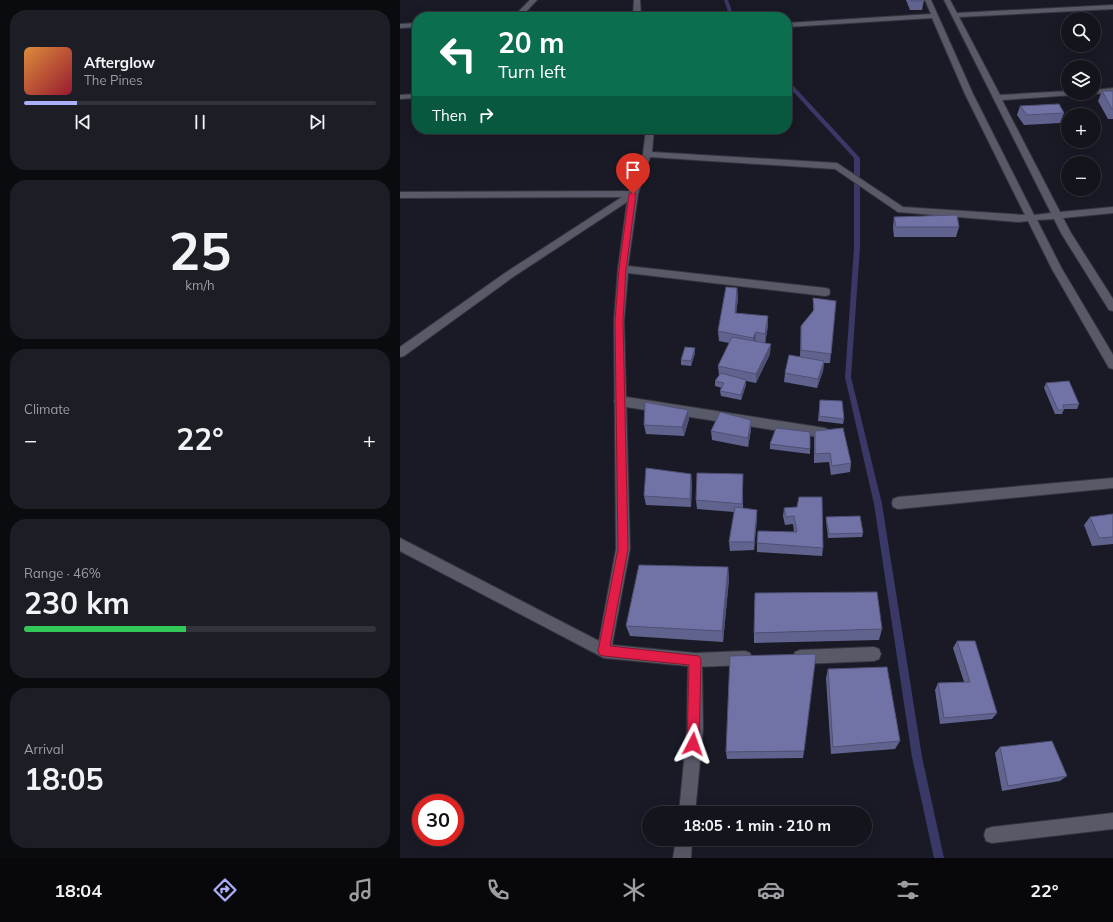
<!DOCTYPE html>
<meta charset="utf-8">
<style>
:root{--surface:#13141c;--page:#1c1d25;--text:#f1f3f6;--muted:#9d9ea3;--line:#32333b;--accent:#acaffb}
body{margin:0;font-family:Mulish,sans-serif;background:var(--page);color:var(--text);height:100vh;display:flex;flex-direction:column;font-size:15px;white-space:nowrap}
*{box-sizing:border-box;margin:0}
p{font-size:13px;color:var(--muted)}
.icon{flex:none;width:22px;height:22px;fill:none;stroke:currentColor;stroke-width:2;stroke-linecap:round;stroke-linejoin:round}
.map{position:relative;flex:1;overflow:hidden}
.side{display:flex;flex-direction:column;gap:10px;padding:10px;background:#0a0b0f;width:400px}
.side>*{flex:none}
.top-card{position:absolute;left:12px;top:12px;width:380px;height:122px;border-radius:16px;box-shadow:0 4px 16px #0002,0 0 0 1px var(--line);background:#0b6e4f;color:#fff;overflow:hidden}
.tools{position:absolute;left:661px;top:12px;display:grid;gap:8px}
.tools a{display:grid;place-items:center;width:40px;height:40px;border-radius:50%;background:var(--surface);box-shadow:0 4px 16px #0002,0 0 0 1px var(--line);font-size:20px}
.speed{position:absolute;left:12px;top:794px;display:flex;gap:8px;font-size:20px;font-weight:700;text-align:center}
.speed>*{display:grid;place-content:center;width:52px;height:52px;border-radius:50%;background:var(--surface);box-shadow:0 4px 16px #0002,0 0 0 1px var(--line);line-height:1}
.speed .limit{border:6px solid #d22;background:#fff;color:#111}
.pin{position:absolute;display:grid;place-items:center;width:34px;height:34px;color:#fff;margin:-41px -17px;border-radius:50% 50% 50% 0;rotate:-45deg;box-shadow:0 0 4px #0007}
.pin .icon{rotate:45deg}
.me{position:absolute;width:44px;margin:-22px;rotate:4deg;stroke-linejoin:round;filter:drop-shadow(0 0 3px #0008)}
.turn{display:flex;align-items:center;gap:14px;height:84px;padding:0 20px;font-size:18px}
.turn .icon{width:52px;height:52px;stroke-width:2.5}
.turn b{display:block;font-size:28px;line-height:34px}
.then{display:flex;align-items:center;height:38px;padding:0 20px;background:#0003;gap:8px;font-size:15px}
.big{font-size:30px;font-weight:700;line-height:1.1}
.side .tile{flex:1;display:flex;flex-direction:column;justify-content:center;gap:6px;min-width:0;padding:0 14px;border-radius:16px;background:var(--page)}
.side .dial{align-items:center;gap:0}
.dial b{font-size:52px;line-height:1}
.song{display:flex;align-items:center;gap:12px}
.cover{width:48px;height:48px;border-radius:6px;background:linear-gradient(135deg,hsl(30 70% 55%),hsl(350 70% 35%))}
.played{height:4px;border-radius:2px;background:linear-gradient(90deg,var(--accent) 15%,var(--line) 15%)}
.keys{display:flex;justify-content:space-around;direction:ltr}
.heat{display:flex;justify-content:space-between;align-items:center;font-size:22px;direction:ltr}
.charge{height:6px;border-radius:3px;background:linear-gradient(90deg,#34c759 46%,var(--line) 0)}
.trip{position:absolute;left:242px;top:806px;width:230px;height:40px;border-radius:20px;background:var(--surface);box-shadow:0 4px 16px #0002,0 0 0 1px var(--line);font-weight:700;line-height:40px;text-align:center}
.menu{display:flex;height:64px;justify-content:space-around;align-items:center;background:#08080b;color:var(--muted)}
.menu .icon{width:28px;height:28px}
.menu .current{color:var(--accent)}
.menu b{font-size:18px;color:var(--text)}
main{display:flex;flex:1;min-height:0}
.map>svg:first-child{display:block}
</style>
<main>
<section class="side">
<div class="tile">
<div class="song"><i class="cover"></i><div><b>Afterglow</b><p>The Pines</p></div></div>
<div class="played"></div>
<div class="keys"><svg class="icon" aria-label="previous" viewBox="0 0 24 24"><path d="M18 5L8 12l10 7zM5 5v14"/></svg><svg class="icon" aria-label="pause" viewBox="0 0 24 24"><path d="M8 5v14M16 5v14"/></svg><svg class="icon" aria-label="next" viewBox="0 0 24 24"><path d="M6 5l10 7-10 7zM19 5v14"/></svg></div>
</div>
<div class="tile dial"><b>25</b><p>km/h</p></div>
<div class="tile"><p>Climate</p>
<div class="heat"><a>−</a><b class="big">22°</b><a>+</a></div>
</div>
<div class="tile"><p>Range · 46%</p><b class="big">230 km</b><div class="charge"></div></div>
<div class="tile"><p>Arrival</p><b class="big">18:05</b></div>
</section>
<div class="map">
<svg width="713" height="858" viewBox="0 0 713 858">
<rect width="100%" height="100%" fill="#191a25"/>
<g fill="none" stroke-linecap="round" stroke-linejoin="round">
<!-- stream -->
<path fill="#393867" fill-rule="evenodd" d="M324,0H328L334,17H330Z
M387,81H389L460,158V247L451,377L482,504L522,757L544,858H534L512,757L474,504L445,377L454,247V158L387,85Z"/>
<defs>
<path id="lane" d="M220,396L425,428L429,430L431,433L429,436L425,438L220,406L216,404L214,401L216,398Z
M474,647L479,649L481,654L479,659L474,661L400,664L395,662L393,657L395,652L400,650Z
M345,651L350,653L352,658L350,663L345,665L295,667L290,665L288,660L290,655L295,653Z"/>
<path id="street" d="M130,0H137L121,17H101L105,15L116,14Z
M234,0H240L241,17H233Z
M525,0H531L573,94L634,215L651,213L544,0H550L557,13L713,5V9L559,17L600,95L668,91V93H678L674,95L602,100L660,212L713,207V213L663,218L671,233L713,299V311L709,310L661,233L654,219L637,220L662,269L713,355V369L709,368L652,269L628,221L619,222L498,212L435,169L250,157L238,194L228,266L425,288L429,289L430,292L429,295L425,296L228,273L224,321L230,549L212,645L295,653L300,655L302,660L303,730L295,813H279L287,730L288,666L204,658L0,551V538L199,641L216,549L214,321L218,269L227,202L113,277L4,356L0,357V347L105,273L222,197L0,198V192L229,191L243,154L246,129H254L252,152L437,163L503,207L625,215L565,94L532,18L387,27V23L531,14Z
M17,23V27L0,28V24Z
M713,88V92L694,94L691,93H694V90Z
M17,94V98L0,99V95Z
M713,478V488L498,509L493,507L492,503L493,499L498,497Z
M713,813V829L592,843L586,841L584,835L586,829L592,827Z
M276,839H292L291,858H273Z"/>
</defs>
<!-- lane casing -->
<use href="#lane" stroke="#35353e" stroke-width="2"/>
<!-- street casing -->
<use href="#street" stroke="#35353e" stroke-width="2"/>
<!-- lane -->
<use href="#lane" fill="#595a68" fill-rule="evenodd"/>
<!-- street -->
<use href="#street" fill="#595a68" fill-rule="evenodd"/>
</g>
<!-- wall -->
<path fill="#61638f" d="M506,0H524L522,10H510Z
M702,91H713V119H708L698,101Z
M620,106L664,113L660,123L624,125L617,115Z
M494,217L559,227L556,237H494L493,227Z
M337,288L338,298L336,313L368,326L365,343L370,354L356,383L346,381V385L341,400L321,396L320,391L322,388L315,386V381L319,375L318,366L329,343L319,341L318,331Z
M413,298L436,301L430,363H424L423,371L417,388L384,382L385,373L400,357L401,326L413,312Z
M295,353L291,366L281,365V360Z
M646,383L679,404L677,409H664L662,414H655L644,388Z
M420,400L444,419L443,424L418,421Z
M288,410L289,419L284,436L246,434L244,425Z
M351,420V430L348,447L312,440L311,431Z
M415,431L451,463L450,472L431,475L429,462L414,463V440Z
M370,444L410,449V454L370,449Z
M292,483L291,507L246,505L244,496Z
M343,483V508L357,518L354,550L330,551L329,542L334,512L297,509L296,500Z
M397,507L423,548L422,556L357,552V543L394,532L393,524L385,525L383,516L384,508Z
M713,514V544L692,546L684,525L690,517Z
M426,517L463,533L462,537L428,538L426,521Z
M328,567L329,579L323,642L230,636L226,626Z
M482,629L479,640L354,643V633Z
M557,641L597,713L592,719L540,724L535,690L538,683L564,682L553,648Z
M428,669L500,741L495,749L431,754L426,678Z
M600,747L667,776L660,781L602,791L595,753Z
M404,751L403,758L327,759L326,752Z"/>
<!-- shaded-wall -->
<path fill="#4f5074" d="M337,288L338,298L335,323V313Z
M368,316V326L365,343V334Z
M356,332V342L353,347V338Z
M371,344L370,354L356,383V374Z
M295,348V353L291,366V361Z
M424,361L423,371L417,388L418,379Z
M346,380V385L341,400V395Z
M288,410L289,419L284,436L282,427Z
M351,420V430L348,447V438Z
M291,474L292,483L291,507L290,499Z
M357,510V518L354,550V542Z
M328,567L329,579L323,642L322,631Z"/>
<!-- building -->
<path fill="#7173a6" stroke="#4f5074" d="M511,0H524V1H511Z
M702,91H713V109H712Z
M659,104L664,113L627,115L620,106Z
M557,215L559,227H496L494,217Z
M326,287L337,288L335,313L368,316L365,334L356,332L353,338L318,331Z
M413,298L436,301L431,354L401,350V326L414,310Z
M332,337L371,344L356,374L318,366Z
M285,347L295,348L291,361L281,360Z
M389,355L424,361L418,379L385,373Z
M321,373L346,380L341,395L320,391L324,383L315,381Z
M669,381L679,404L663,405L664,410H658L646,383Z
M420,400L442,401L444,419L419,416Z
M245,402L288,410L282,427L244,425Z
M320,412L351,420L348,438L311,431Z
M376,428L410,432V449L370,444Z
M443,428L451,463L432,466L430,453L415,454V431Z
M246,468L291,474L290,499L244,496Z
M297,473L343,474L342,504L296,500Z
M399,497H422L423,548L357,543L358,531L397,532L394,516L386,517L384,508L397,507Z
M335,507L357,510L354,542H329Z
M713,514V537L699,538L690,517Z
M460,516L463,533L429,534L426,517Z
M239,565L328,567L322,631L226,626Z
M477,592L482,629L354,633L355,593Z
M557,641H575L597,713L544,718L538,683L570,682Z
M416,654L404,751L326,752L330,656Z
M487,667L500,741L433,747L428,669Z
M652,741L667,776L608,786L600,747Z"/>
<!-- route -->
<path fill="#e11d48" stroke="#92132f" d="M233,192L236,194L226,269L223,321L228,549L210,646L299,656L301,660L299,744L298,748L293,750L289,748L287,744L289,665L204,656L200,655L198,651L218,549L215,321L219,269L229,194Z"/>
</svg>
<div class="tools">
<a><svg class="icon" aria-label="search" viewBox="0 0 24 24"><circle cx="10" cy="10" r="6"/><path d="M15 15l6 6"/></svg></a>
<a><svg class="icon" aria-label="layers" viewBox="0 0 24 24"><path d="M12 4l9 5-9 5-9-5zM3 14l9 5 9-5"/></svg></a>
<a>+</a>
<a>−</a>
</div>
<div class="speed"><div class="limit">30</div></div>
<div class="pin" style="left:233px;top:194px;background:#d93025"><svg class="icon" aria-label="arrive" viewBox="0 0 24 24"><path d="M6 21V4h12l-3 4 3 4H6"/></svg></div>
<svg class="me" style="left:293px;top:744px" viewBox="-20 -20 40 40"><path d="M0-17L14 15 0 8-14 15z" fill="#e11d48" stroke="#fff" stroke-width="4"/></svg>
<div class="trip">18:05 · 1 min · 210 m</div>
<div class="top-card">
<div class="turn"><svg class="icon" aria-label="left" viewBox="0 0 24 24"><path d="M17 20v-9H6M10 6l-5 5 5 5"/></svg><div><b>20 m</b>Turn left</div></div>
<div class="then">Then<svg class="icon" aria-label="right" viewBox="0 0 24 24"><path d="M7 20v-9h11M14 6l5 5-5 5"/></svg></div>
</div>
</div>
</main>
<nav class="menu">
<b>18:04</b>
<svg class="icon current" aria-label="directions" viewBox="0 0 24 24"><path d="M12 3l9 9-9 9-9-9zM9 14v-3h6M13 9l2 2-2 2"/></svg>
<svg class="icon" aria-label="music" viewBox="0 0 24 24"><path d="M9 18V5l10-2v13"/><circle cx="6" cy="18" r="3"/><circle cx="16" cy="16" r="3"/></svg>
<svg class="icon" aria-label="phone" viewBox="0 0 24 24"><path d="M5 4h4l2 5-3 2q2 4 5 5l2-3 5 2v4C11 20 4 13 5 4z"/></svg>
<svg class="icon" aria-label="climate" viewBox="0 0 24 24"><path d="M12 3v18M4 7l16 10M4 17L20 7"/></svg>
<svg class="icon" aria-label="car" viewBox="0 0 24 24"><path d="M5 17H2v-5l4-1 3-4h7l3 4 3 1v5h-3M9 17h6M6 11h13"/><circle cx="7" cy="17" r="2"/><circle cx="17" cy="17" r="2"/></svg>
<svg class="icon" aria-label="filters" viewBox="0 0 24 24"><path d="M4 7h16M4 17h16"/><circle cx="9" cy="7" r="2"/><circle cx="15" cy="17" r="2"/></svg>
<b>22°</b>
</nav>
